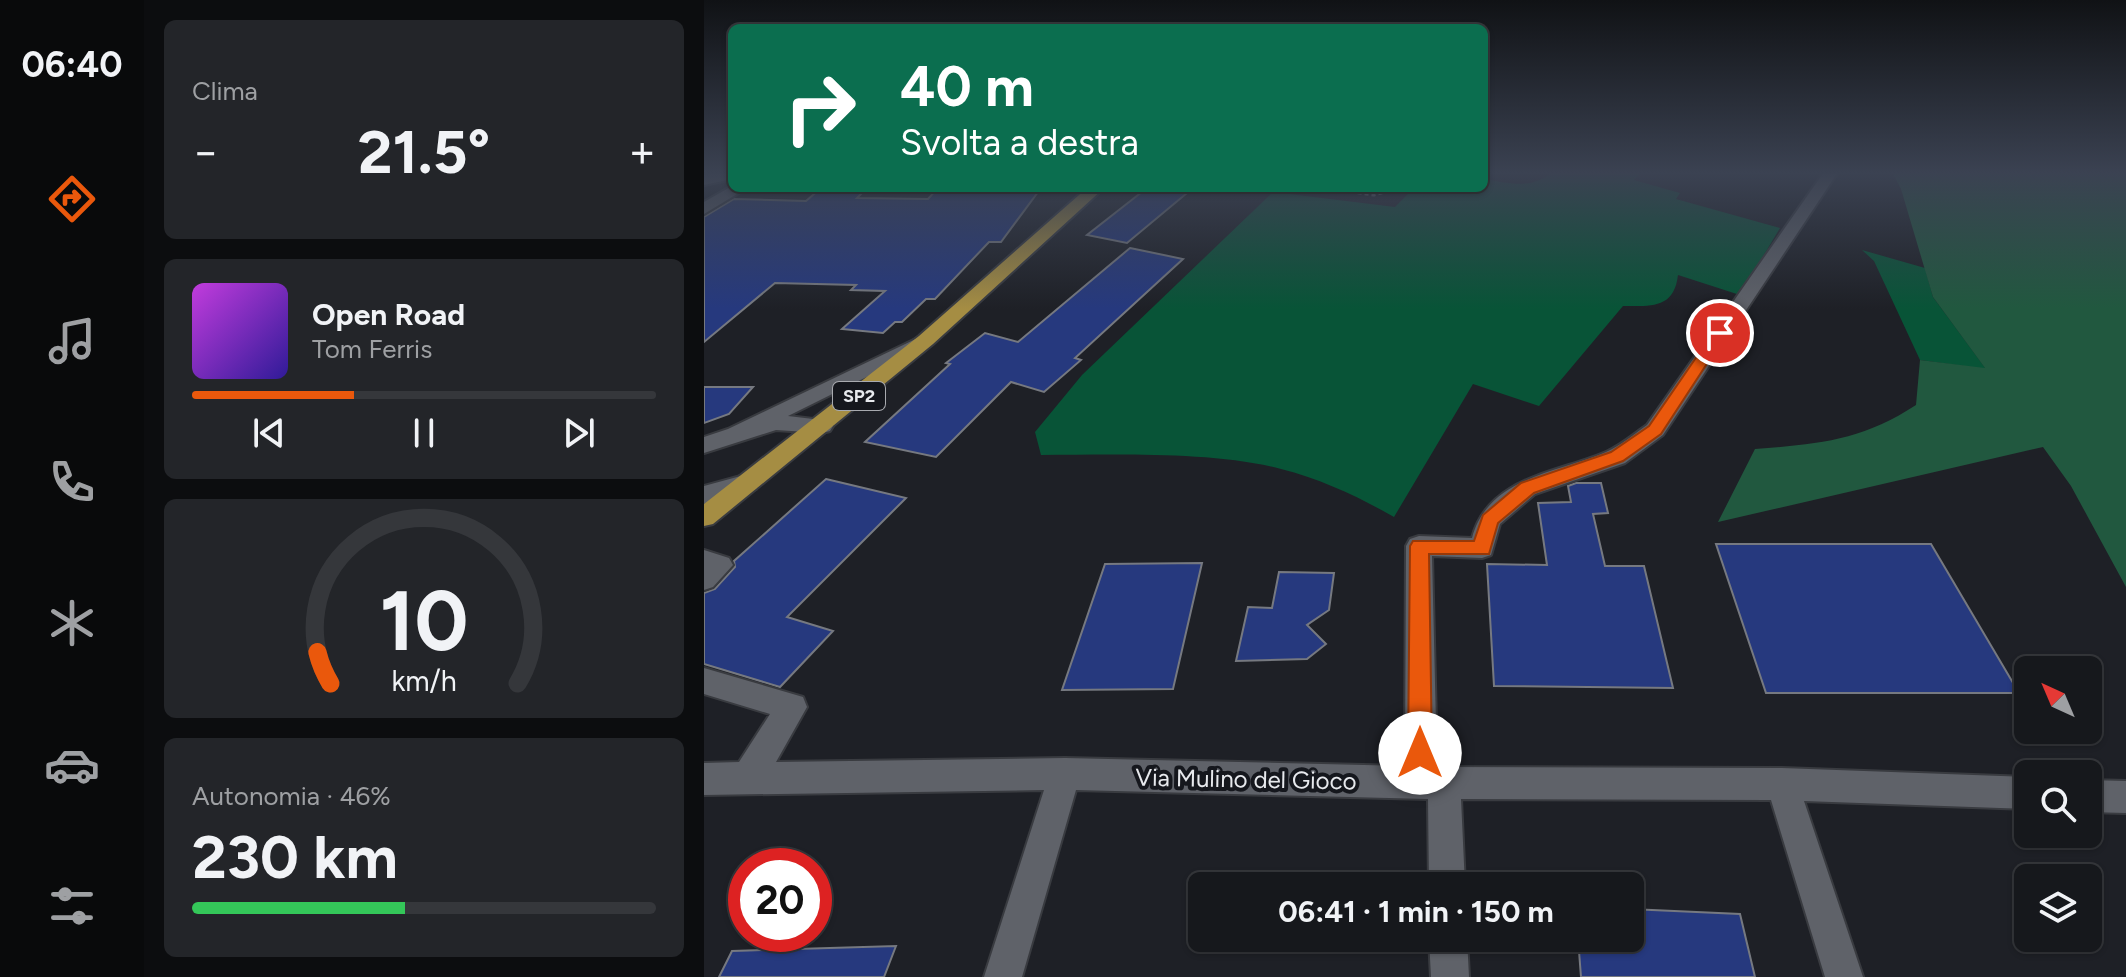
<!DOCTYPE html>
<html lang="it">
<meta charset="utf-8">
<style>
:root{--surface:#16181c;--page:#232529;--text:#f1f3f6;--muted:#9ea0a3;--line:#35373b;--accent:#ea580c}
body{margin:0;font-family:Figtree,sans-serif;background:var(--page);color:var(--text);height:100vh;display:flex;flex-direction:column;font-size:30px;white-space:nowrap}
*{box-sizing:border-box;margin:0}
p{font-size:26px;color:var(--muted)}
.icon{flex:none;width:44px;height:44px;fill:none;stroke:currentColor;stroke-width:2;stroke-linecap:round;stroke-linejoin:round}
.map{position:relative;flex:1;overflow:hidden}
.drawer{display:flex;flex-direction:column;gap:20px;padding:20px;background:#0c0d0f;width:560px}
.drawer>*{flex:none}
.guide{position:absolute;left:24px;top:24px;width:760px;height:168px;border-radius:12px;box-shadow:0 2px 6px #0004,0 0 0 2px var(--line);background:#0b6e4f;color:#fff;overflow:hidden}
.needle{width:52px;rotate:316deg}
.controls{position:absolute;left:1310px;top:656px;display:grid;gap:16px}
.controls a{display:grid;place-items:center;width:88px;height:88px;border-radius:12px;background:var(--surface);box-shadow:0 2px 6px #0004,0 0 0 2px var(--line);font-size:40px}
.speed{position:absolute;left:24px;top:848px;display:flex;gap:16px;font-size:40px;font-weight:700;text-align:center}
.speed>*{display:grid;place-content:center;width:104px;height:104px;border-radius:50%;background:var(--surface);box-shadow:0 2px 6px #0004,0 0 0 2px var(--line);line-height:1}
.speed .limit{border:12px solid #d22;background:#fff;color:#111}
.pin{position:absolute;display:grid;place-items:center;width:68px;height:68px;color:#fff;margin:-34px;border:4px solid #fff;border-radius:50%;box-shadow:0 2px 8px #0007}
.me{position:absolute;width:88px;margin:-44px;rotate:0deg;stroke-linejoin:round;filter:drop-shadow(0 0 6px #0008)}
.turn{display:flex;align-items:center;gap:28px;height:168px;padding:0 40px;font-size:36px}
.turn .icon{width:104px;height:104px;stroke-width:2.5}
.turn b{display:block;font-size:56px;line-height:68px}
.big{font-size:60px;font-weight:700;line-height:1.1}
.drawer .widget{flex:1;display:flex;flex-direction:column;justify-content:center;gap:12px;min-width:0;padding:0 28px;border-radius:12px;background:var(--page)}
.drawer .dial{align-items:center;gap:0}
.dial svg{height:208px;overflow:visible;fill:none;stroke:var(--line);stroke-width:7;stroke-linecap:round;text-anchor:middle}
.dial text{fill:var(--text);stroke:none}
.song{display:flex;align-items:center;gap:24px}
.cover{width:96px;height:96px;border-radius:12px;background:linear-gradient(135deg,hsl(290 70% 55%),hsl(250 70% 35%))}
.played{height:8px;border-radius:4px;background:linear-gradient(90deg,var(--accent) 35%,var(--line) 35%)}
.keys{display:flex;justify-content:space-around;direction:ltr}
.heat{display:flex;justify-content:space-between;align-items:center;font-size:44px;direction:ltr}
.charge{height:12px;border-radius:6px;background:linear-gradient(90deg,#34c759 46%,var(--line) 0)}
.trip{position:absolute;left:484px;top:872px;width:456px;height:80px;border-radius:12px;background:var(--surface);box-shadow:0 2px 6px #0004,0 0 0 2px var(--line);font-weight:700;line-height:80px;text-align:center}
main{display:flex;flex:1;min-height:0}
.tab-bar{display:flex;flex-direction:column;width:144px;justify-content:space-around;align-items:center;background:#090a0b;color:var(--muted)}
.tab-bar .icon{width:56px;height:56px}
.tab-bar .selected{color:var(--accent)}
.tab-bar b{font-size:36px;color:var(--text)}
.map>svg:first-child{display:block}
</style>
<main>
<nav class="tab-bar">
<b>06:40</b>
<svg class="icon selected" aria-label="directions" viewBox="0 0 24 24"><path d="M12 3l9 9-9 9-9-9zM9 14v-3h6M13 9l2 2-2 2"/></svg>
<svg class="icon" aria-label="music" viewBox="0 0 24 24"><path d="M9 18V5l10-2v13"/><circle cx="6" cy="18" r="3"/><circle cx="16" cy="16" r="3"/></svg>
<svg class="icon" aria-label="phone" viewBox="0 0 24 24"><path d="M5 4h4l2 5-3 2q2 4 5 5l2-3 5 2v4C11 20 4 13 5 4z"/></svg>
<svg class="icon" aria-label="climate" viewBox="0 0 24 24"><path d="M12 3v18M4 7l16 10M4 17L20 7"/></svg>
<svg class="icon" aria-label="car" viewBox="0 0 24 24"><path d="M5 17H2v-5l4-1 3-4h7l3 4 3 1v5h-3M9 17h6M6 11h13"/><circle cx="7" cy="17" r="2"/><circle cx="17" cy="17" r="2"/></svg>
<svg class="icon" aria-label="filters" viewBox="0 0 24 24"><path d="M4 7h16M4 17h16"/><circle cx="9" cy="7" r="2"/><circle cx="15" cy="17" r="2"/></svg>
</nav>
<section class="drawer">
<div class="widget"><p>Clima</p>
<div class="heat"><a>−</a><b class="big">21.5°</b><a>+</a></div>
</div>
<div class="widget">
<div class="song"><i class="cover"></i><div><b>Open Road</b><p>Tom Ferris</p></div></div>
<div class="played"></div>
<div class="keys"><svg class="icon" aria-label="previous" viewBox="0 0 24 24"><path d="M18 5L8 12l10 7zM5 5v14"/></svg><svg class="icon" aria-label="pause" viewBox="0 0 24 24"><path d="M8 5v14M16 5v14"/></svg><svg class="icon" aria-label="next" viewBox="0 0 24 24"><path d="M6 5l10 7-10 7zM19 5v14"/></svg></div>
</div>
<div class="widget dial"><svg viewBox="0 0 100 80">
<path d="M14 69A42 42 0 1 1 86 69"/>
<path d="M14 69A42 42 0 0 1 9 57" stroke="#ea580c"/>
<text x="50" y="56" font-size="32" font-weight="700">10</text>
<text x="50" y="72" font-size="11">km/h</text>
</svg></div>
<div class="widget"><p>Autonomia · 46%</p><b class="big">230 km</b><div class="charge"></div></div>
</section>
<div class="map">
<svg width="1422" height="977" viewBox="0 0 1422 977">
<rect width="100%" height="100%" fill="#1e2026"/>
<!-- green -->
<path fill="#085437" d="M848,172H937L930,180L976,193L972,199L1076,228L1036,295L974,275C970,309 947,306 919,306L835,406L769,384L690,517C655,497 617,479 577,469C508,451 409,455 337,455L331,432L378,375L569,192L691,207L710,188H780V179C806,183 827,190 848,172Z
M1158,250L1221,268L1229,297L1282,369L1216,360L1170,261Z"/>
<!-- forest -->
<path fill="#21583f" d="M1188,172H1422V587L1367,486L1339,447L1014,522L1051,449C1114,444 1157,441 1212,405L1216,360L1281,368L1229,297L1197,189Z"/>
<!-- building -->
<path fill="#26397e" stroke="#767980" stroke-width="2" d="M117,188H163L153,198L224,199L234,188H337L297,242H285L231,299H222L198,322H191L179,333L138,329L181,291L147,290L152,285L71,283L0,342V217L30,199L102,201Z
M443,188H489L423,243L383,235Z
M426,248L479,259L371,358L377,360L340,392L307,382L232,457L161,442L246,364L242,363L281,333L314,342Z
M0,387H49L25,414L0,423Z
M122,479L202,498L83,617L129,631L76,687L0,664V593L11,589L31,567L30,561Z
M872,483H897L904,513L889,514L901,566H940L969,688L790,686L783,564L843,565L834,503L867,502L864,486Z
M1012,544H1227L1315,693H1062Z
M498,563L469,689L358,690L401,564Z
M575,572L630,573L625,610L603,625L622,644L603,659L532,661L544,607L568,608Z
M926,909L1036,914L1051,977H877L874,938H926Z
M192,946L180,977H15L28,951Z"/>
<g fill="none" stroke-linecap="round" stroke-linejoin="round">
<defs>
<path id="minor" d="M28,172V179L0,185V175Z
M1120,172H1134L959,435L921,463L831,494L796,524L787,555L778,558L728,556L733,767L1078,768L1324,777V809L1100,801L1159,977H1121L1067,800L757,799L761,886H725L724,799L372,790L318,977H280L340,790L0,795V763L35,762L66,714L0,694V668L99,697L103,707L72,762L361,758L701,766L702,546L706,539L715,536L768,538C784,477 853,473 902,452C916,446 930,434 943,425Z
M28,186L43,188L0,214V202Z
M220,335L230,341L227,345L84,416L126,421L129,426L126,431L118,433L72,430L0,453V437L24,429Z
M44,474L52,477L56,483L52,489L0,504V486Z
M0,550L25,558L29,565L9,587L0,590Z
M1384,780L1422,781V813L1384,812Z
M725,938H763L765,977H727Z"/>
<path id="major" d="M383,188H400L229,344L9,524L0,526V504L215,336Z"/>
</defs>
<!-- minor casing -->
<use href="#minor" stroke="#393b40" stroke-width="4"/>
<!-- major casing -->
<use href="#major" stroke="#393b40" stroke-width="4"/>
<!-- path -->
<path stroke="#87898e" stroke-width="3" stroke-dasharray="4 3" stroke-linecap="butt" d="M619,188L670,195L697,188"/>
<!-- minor -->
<use href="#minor" fill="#5f6269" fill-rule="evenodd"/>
<!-- major -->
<use href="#major" fill="#a58d43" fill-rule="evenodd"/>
</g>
<!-- sky -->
<linearGradient id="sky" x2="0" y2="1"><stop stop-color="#101215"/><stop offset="0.56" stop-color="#3b4252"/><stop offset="1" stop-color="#3b4252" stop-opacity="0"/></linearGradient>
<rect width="1422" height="309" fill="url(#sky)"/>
<!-- route -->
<path fill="#ea580c" stroke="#983908" stroke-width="2" d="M1016,329L1023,333L957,434L919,461L830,493L794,523L785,554H725L728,753L725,761L716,765L708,761L704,753L706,546L709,541H770L779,515L817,483L907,452L945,426L1011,330Z"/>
<g text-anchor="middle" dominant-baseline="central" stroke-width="8" stroke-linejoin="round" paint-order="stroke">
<!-- shield labels -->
<rect fill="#15171d" stroke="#a8aaaf" stroke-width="2" x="129" y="382" width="52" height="28" rx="6"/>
<g font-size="18" font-weight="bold" fill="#e7e9ed">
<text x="155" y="396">SP2</text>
</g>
<!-- near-street labels -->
<g font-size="24" fill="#e7e9ed" stroke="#15171d">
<text transform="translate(542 779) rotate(1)">Via Mulino del Gioco</text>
</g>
</g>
</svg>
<div class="controls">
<a><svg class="needle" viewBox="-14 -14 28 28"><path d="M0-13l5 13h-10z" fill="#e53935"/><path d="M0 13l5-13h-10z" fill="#9ea0a3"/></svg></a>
<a><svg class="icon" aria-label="search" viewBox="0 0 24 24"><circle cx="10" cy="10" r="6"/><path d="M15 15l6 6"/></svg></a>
<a><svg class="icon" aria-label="layers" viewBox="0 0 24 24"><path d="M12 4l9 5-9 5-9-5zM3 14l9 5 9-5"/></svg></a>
</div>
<div class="speed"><div class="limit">20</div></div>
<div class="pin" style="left:1016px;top:333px;background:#d93025"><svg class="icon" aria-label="arrive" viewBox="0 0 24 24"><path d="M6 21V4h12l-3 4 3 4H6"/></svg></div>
<svg class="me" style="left:716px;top:753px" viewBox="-20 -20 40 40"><circle r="19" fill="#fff"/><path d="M0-13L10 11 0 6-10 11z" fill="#ea580c"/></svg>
<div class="trip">06:41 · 1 min · 150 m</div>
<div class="guide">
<div class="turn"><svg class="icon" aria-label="right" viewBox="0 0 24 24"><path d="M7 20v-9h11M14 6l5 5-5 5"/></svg><div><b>40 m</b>Svolta a destra</div></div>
</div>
</div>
</main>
